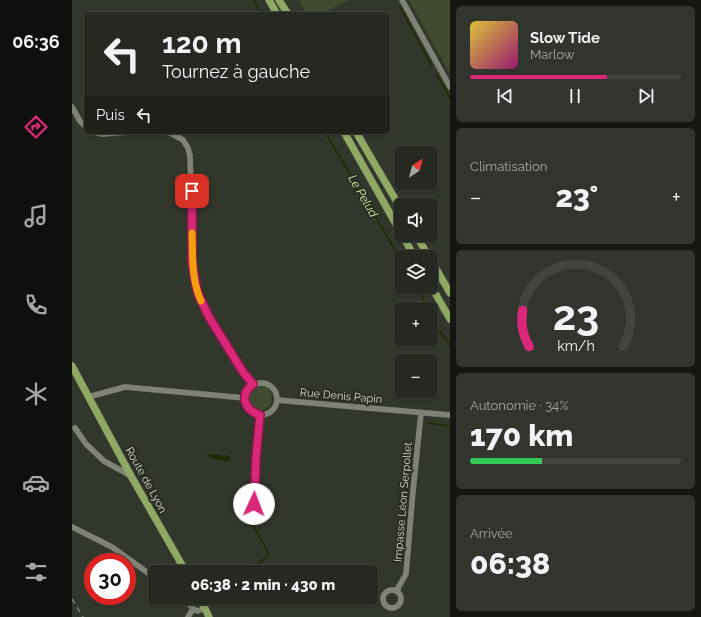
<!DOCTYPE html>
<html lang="fr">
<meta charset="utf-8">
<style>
:root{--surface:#262921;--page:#32352e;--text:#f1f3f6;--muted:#a4a6a5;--line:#42453f;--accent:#db2777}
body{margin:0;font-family:Raleway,sans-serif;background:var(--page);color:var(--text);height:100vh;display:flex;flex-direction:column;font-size:15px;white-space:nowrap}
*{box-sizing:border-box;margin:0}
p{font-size:13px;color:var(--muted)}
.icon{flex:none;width:22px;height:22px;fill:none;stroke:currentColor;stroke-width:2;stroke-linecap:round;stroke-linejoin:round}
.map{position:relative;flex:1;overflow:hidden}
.drawer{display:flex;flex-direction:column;gap:6px;padding:6px;background:#151712;width:251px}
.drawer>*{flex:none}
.banner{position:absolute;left:12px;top:12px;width:306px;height:122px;border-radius:6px;box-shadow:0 1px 3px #0004,0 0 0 1px var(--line);background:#262921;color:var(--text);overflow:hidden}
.needle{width:26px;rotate:36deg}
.controls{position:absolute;left:322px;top:146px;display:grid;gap:8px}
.controls a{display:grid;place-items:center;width:44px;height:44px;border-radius:6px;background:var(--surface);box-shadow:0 1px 3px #0004,0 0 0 1px var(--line);font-size:20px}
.speed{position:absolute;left:12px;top:553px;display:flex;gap:8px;font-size:20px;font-weight:700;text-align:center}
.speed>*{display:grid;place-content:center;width:52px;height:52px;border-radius:50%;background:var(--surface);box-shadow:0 1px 3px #0004,0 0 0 1px var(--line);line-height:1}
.speed .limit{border:6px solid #d22;background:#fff;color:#111}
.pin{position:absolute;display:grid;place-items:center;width:34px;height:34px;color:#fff;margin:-17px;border-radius:8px;box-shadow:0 2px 6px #0006}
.me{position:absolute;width:44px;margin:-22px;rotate:2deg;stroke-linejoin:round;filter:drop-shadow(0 0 3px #0008)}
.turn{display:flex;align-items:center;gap:14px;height:84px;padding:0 12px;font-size:18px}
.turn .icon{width:52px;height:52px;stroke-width:2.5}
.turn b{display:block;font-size:28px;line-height:34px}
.then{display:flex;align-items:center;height:38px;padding:0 12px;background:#0003;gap:8px;font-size:15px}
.big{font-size:30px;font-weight:800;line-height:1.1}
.drawer .card{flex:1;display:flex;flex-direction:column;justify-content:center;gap:6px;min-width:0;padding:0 14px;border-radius:6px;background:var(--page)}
.drawer .dial{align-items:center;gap:0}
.dial svg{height:104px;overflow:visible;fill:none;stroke:var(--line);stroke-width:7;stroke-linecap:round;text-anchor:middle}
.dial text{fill:var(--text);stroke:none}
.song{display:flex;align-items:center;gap:12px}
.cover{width:48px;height:48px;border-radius:6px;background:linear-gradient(135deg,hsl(50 70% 55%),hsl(320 70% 35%))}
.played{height:4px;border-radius:2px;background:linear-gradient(90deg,var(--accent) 65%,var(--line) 65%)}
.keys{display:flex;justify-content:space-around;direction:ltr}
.heat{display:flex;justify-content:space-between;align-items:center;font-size:22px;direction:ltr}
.charge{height:6px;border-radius:3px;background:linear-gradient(90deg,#34c759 34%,var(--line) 0)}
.trip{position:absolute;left:76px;top:565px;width:230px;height:40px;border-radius:6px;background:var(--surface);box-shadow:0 1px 3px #0004,0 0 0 1px var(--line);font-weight:800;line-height:40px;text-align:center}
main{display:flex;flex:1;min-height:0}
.menu{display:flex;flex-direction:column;width:72px;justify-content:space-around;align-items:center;background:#0f100d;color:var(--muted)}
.menu .icon{width:28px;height:28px}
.menu .on{color:var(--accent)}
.menu b{font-size:18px;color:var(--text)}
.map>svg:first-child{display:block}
</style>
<main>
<nav class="menu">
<b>06:36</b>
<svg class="icon on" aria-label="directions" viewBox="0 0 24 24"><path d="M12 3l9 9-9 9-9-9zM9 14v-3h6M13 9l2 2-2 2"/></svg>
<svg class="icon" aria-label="music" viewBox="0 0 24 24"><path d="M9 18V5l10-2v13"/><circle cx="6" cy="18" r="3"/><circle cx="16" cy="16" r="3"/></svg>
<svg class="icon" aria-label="phone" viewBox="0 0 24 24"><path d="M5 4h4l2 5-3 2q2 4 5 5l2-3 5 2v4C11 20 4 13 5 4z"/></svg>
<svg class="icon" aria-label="climate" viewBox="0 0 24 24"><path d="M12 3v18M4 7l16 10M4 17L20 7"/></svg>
<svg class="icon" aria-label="car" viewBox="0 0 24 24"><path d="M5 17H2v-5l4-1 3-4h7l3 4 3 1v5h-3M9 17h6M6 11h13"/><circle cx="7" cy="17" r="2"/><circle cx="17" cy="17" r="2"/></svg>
<svg class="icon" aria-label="filters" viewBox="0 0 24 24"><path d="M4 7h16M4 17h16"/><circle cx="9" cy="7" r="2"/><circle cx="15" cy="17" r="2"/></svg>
</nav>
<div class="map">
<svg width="378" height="617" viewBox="0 0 378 617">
<rect width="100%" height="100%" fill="#32372c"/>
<!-- green -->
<path fill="#3f4a2f" d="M227,0H277L250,14H235Z
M337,0H378V74Z
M176 398a12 12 0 1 1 24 0a12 12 0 1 1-24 0Z"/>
<!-- water -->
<path fill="#1d2b00" d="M134,454L158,456V459L157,461C148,461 141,460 134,454Z"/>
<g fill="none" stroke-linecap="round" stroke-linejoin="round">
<!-- stream -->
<path stroke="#1d2b00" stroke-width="1.5" d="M182,0L189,14
M328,7L360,66
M365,75L378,98
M253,132L329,260
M345,287L356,309
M359,314L367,330L378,345
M357,423L378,426
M174,572L196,556L197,554L176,516
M136,599L138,598"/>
<defs>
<path id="minor" d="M330,0L378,87
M88,14H89
M0,107L8,121L14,127
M23,132L30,134L56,132
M95,132L99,133L111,140L116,148L118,156L119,191L120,262L126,294L137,317L171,372L181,384
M173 399a16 16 0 1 1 32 0a16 16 0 1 1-32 0Z
M16,397L53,387L173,398
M205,400L261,405L378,415
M3,428L14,444L32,461L59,476
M165 500a9 9 0 1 1 18 0a9 9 0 1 1-18 0Z
M178,492L183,485L184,458L188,415
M0,527L40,547L83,578
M311 599a9 9 0 1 1 18 0a9 9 0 1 1-18 0Z
M326,592V588L334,574L341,491L349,413
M113,598C117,602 118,606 121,609
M121,609L126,611L133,608
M116,617L121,609"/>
<path id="major" d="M197,0L205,14
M207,0L216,14
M272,132L329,233
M284,132L329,209
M330,235L343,257
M344,235L357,257
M359,260L378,293
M359,286L378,319
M0,366L59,476L114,572
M128,598L137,617"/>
</defs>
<!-- minor casing -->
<use href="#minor" stroke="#4f544a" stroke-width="6"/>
<!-- major casing -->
<use href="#major" stroke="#4f544a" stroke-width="8"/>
<!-- minor -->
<use href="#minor" stroke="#7e8376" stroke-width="5.5"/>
<!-- major -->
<use href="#major" stroke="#8fa863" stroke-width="7"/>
<!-- rail -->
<path stroke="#81857b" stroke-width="1.5" stroke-dasharray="5 5" stroke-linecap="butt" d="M0,599L11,617"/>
</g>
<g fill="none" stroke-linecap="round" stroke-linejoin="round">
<defs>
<path id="route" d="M120,191V262L123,280L126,294L137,317L171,372L181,384C167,395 172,410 188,415L184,458L183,486L178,492C182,495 183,499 182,504"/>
</defs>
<!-- route casing -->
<use href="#route" stroke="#8e194d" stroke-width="10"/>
<!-- route -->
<use href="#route" stroke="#db2777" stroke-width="7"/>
<!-- slow -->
<path stroke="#f59e0b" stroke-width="7" d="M120,233C121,256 119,279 129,301"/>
</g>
<g text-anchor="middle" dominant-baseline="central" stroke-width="4" stroke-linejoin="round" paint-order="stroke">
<!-- street labels -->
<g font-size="11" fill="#d8dbd4" stroke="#292d22">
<text transform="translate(269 396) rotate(5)">Rue Denis Papin</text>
<text transform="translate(74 480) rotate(61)">Route de Lyon</text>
<text transform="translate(331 502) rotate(-85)">Impasse Léon Serpollet</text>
</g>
<!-- water labels -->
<g font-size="12" font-style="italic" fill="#ceeba4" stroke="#292d22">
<text transform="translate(291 196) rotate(60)">Le Pelud</text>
</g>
</g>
</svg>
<div class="controls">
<a><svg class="needle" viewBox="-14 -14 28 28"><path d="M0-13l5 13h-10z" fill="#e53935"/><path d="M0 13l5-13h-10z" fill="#a4a6a5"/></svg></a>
<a><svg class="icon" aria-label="sound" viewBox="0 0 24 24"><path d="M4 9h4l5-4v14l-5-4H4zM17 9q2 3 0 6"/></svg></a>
<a><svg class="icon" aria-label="layers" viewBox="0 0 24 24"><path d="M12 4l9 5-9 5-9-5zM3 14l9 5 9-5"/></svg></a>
<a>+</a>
<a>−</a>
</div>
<div class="speed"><div class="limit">30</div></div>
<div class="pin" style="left:120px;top:191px;background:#d93025"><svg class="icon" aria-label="arrive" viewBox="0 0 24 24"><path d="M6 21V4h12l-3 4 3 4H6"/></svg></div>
<svg class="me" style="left:182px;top:504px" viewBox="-20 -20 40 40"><circle r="19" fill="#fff"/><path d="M0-13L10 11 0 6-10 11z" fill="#db2777"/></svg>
<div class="trip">06:38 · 2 min · 430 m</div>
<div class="banner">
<div class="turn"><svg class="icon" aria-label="left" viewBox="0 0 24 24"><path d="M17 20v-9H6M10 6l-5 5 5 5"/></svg><div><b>120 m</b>Tournez à gauche</div></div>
<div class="then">Puis<svg class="icon" aria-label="left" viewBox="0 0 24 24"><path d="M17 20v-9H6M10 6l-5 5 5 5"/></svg></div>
</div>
</div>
<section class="drawer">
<div class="card">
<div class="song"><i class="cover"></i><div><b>Slow Tide</b><p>Marlow</p></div></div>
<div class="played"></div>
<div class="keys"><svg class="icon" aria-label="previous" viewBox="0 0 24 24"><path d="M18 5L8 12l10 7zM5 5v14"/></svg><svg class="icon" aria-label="pause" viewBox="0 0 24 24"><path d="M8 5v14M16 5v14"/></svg><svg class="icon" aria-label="next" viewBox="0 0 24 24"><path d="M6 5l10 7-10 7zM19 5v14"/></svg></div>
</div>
<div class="card"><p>Climatisation</p>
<div class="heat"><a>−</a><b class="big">23°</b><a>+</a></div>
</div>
<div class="card dial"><svg viewBox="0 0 100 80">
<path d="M14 69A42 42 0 1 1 86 69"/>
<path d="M14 69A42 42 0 0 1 9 41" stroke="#db2777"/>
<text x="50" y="56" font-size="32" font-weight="700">23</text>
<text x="50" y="72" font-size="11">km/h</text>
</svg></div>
<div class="card"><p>Autonomie · 34%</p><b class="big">170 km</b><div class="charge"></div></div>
<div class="card"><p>Arrivée</p><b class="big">06:38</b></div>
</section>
</main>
